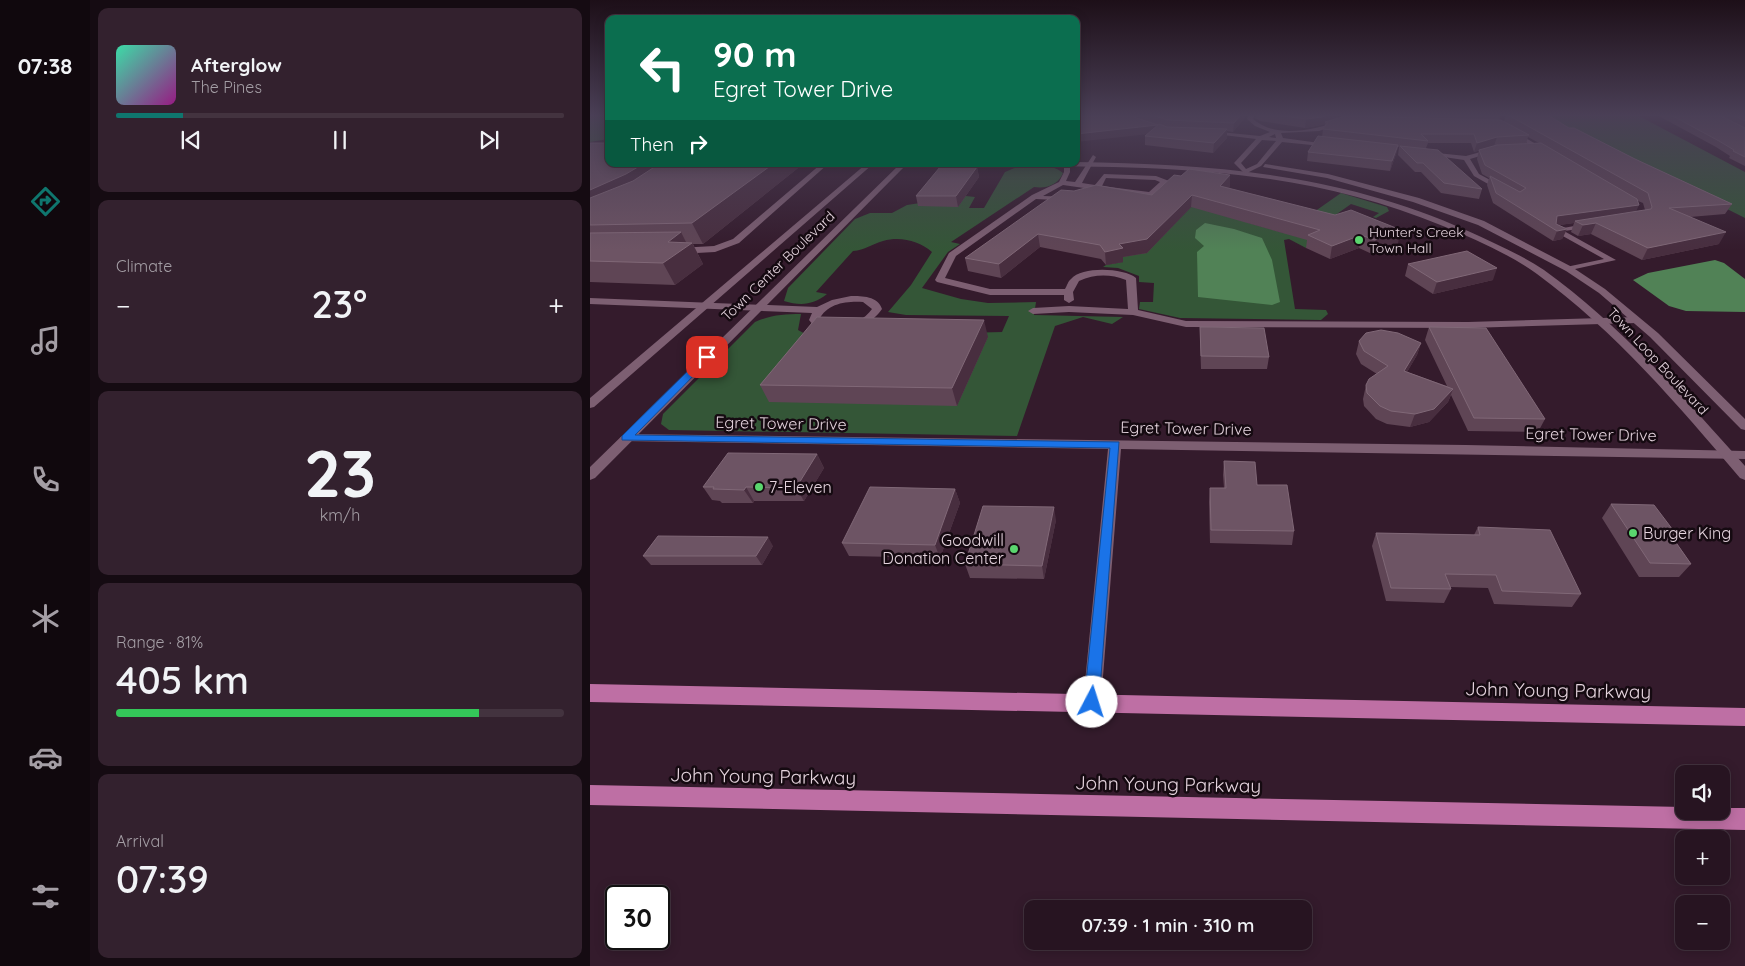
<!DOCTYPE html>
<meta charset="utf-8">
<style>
:root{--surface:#271421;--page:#33212e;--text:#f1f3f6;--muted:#a49ea5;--line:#43333f;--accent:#0f766e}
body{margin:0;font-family:Quicksand,sans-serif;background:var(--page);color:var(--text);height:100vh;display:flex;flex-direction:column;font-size:19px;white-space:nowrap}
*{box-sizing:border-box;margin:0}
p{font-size:16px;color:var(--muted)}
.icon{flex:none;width:28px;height:28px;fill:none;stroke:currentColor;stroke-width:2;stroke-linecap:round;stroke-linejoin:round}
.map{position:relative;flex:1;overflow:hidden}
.details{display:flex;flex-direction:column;gap:8px;padding:8px;background:#150b12;width:500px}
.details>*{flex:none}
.hud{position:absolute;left:15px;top:15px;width:475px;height:152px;border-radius:10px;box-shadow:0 2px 12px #0003,0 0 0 1px var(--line);background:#0b6e4f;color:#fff;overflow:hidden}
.buttons{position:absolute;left:1085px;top:765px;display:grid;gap:10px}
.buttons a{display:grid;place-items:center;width:55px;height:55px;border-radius:10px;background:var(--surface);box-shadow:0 2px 12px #0003,0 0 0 1px var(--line);font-size:25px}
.speed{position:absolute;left:15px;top:885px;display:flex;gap:10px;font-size:25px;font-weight:700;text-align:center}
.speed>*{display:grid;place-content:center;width:65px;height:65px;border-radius:50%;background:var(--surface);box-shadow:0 2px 12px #0003,0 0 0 1px var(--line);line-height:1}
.speed .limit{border:2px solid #111;border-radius:8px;background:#fff;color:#111}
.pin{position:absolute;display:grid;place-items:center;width:42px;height:42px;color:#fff;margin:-21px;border-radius:10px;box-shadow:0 2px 8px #0006}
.me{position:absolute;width:55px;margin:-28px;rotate:5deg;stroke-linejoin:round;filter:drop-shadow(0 0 4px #0008)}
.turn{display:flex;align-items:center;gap:18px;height:105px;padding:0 25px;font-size:22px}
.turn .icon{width:65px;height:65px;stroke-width:2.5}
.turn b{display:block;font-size:35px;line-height:42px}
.then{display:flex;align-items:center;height:48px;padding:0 25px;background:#0003;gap:10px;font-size:19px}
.big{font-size:38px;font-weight:600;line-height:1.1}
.details .widget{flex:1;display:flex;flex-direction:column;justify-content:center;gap:8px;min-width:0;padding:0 18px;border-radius:10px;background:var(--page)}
.details .dial{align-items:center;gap:0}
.dial b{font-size:65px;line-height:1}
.song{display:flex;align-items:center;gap:15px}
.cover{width:60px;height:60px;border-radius:8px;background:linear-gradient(135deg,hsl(160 70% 55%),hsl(310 70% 35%))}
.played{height:5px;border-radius:2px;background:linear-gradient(90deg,var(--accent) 15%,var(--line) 15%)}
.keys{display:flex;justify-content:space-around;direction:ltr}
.heat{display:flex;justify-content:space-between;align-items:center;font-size:28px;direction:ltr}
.charge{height:8px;border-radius:4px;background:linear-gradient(90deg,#34c759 81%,var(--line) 0)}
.trip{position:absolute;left:434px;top:900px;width:288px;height:50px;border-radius:10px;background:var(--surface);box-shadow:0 2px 12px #0003,0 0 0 1px var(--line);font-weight:600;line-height:50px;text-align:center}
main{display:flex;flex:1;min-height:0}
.menu{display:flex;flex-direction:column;width:90px;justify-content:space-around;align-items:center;background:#10080d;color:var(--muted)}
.menu .icon{width:35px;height:35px}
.menu .selected{color:var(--accent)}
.menu b{font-size:22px;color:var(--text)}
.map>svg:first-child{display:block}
</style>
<main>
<nav class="menu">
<b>07:38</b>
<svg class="icon selected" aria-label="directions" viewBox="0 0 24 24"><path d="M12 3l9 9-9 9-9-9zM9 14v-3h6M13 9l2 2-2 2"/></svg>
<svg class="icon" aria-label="music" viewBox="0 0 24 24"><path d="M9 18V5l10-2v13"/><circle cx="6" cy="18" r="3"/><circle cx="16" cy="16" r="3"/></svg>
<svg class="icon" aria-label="phone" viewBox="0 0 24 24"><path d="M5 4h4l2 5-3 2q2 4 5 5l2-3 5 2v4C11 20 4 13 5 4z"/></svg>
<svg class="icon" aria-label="climate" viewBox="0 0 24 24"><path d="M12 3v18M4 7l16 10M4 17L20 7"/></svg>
<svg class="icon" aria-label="car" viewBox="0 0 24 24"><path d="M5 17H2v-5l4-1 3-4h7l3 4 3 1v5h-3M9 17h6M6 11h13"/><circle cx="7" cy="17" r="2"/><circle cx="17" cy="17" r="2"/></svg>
<svg class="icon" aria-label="filters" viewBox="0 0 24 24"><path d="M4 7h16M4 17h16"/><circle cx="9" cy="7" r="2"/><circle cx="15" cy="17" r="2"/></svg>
</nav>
<section class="details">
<div class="widget">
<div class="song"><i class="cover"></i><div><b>Afterglow</b><p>The Pines</p></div></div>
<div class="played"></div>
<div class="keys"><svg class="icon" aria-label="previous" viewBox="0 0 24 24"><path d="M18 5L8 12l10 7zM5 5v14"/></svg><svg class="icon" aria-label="pause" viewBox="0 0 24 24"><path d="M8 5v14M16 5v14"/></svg><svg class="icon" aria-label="next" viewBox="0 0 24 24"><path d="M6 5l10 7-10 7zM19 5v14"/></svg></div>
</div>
<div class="widget"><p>Climate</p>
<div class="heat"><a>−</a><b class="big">23°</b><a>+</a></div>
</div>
<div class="widget dial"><b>23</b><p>km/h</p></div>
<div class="widget"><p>Range · 81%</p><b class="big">405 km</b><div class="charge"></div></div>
<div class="widget"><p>Arrival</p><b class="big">07:39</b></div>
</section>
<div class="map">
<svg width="1155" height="966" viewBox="0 0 1155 966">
<rect width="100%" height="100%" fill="#341b2c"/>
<!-- green -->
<path fill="#345637" d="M0,115H19V139L0,142Z
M950,115H1047L1155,172V218Z
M429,166C442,167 462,163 473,173C468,185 456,189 444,187L361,242L370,244L358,252L332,288L371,299L398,303L446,302L444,315L533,317L522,324L493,317L465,326L427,436L79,430L71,424L73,414L165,322C181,315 194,314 211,314L208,330L221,337L412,332L419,316L316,315L298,312L321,285L342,252C329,241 311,236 293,241C282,244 275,250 263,251L226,292L237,294C223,305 211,306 194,301L198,288L265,219L280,213H302L317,205L376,196L385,197L379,208H394L415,172Z
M751,193L797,207L799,211L786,218L783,217L789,213L761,204L744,216L716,248L699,239L694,240L705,309L736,310L738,314L731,320L590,318L549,309L550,302H563L564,283L549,282V276L528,268L513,267L516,265L533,262L530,257L557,252L612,196L659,223L694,233Z"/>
<!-- water -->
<path fill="#518256" d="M615,223L644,229L672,238L682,260L690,302L682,305L608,297L607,252L614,246L605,238L606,230Z
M1125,260L1134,263L1155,279V312L1096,311L1079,306L1043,280L1058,273Z"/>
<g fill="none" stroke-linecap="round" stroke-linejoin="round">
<!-- minor -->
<path fill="#7d5f72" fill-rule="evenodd" d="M544,115H556L527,122L524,120Z
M659,115H665L663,119C686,139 723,130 749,121L752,123L729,131L691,133L693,138L744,145L741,147L692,142L671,166L655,174L644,163L666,139L617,133L620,131L670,136L680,132L665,126L657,119ZM685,134L686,138L679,137ZM672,140L686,141L667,164L656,169L651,163Z
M918,130H922L961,153L956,154L918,132Z
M905,148L907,151L880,159L889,174L917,189L918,191L914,193L884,176L874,160L834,154L837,152L876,156Z
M503,155L506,157L492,183L505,185L514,174L566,176L579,181L561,196L508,190L496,198L485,201L446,199L366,256L355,278L400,289H475C477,286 478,281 481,279C492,266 534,268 546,278L548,310L596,321L878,322L1046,317L1051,320L1046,323L878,328L596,327L543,315L479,312L443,314L438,311L443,308L479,306L538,309L536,280C520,274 505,274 489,281L483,292L484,300L479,303L474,300V295H400L347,282L345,280L359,253L442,195L469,182L474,172V164H480V172L476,181L485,182ZM516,178L565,180L570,182L559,192L512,186ZM473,185L501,189L484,197L453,196Z
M231,164H238L149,243L125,252L88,254L84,251L88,248L124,246L143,239Z
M1001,223H1004V227L974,231L1026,260L976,271V267L1014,259L962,230Z
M261,296C272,296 288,296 292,309C277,331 237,344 219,320L222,313L0,304V298L227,307L242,300ZM273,302L282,309C272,324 243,334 229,320C237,303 257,301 273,302Z
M36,434L876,445L1155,451V459L531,449L511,702L509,708L502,711L495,708L493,702L518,449L31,441L30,438Z"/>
<!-- tertiary -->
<path fill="#7d5f72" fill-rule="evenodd" d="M486,162C623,164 752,174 878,231C904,243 930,254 954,270C1030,325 1093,396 1155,466V480L1150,478C1088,405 1025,331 947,274C919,254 885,239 853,226C693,160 541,167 372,166L369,164Z
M675,164L738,174L829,198L894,221L982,267L1015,289L1068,333L1155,419V430L1151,429L1060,337L1009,293L976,271L888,225L823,202L737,178L673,167Z"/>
<!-- secondary -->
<path fill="#7d5f72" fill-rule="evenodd" d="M276,164H283L4,407L0,408V398Z
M310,164H317L5,478L0,480V467Z"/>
<!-- trunk -->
<path fill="#be6fa4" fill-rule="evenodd" d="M0,684L1155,708V726L0,702Z
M0,785L1094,807V811H1131V808H1155V830L0,805Z"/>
</g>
<!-- wall -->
<path fill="#5f4555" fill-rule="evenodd" d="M486,115H528L514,117L549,118L548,115H657L643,132L637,131V138L623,153L555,145V136L557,134Z
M666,115H748V118L752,117L751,115H911L909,120L914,121L916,115H958L979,128L1045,159L1142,204L1135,214L1100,217L1129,244L1052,260L1001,234L988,236L981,232L984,223L969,225L977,229L972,239L963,241L903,203L897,185L899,178L892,174L887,159L889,150L904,146L884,152L881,143H838L836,148L892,189L889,199L851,193L831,172H825L808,155L809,147H808L806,154L800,171L717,161L718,152L732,137L733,129L734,127L735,124L731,125L715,128L670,121L665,118ZM938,137L949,143L936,144ZM1048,201L1053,203L1055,210L1046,211Z
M1067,115H1155V166L1139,158L1140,156L1126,147Z
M0,143L19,164H213L113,244H103L113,264L85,285L0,282Z
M387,167L389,177L368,207L328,206L326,196Z
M591,176L640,187L638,188L808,243L782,254L769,248L740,259L716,248L717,240L601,207L557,253L533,257V262L516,265L511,259L450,247L411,278L378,271L375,258L562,195Z
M818,264L903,280L843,294L815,276Z
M610,327L679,357L677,369H611L610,340Z
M839,327L955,419L948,432L878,431L861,395L858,402L839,422L820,427L797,424L786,419L774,406L773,399L776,385L787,374L771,364L766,354L769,341L831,343L827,355L817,372L857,386L835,340Z
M398,337L367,406L179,402L170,385Z
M227,454L234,468L214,501H164L163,503H132L130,501L122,500L113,487Z
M634,461L667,485L704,531L702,545L620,543L619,502L620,488H634L633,475Z
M365,489L370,503L350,558L259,556L252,543Z
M1021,504L1086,534L1083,538L1101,564L1089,577H1049L1012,518Z
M466,520L454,579L380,578L375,564Z
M888,527L991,594L982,607L904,604L898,588L860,587L861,589L854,603L796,601L782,546L786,533L884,535Z
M183,546L172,565H61L53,556Z"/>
<!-- shaded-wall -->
<path fill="#482e3f" d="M486,115H528L486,120Z
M651,115H657L643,132L644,123Z
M738,115H748V119L735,122V124L731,125L715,128L716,119Z
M568,125V133L486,142V134Z
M637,129V138L623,153L624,143Z
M907,137L904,146L884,152L887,143Z
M808,145L806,154L800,171L802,161Z
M53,164H92L0,216V190Z
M183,164H213L113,244L102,223Z
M387,167L389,177L368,207L366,196Z
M640,175V187L630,198V186Z
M602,195L601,207L557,253L533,257V262L516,265L515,252Z
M1049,205L1045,214L985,221L984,223L963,226L967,216Z
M1006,223L1001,234L988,236L993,225Z
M977,229L972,239L963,241L967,231Z
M811,230L808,243L782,254L785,240Z
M91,232L98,246L102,243L113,264L85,285L73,263L78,242Z
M1136,232L1129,244L1052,260L1058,248Z
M448,234L450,247L411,278L409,264Z
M771,235L769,248L740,259L742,246Z
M907,268L903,280L843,294L847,282Z
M394,320L398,337L367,406L362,388Z
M831,343L827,355L810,384L814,371Z
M863,389L858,402L839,422L820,427L825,414Z
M227,454L234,468L214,501L206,488Z
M156,487L164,501L163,503L154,490Z
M365,489L370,503L350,558L345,545Z
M464,507L466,520L454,579L452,566Z
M178,537L183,546L172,565L166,556Z"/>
<!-- building -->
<path fill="#6d5464" stroke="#806877" d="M486,115L520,117L531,115H538L568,125L486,134Z
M562,115H651L644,123L578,120Z
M686,115H738L732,117L716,119Z
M918,115H958L979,128H984L1045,159L1142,204L1079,208L1136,232L1058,248L1006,223L993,225L985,221L1061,209L1062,207L1058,193Z
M1081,115H1129L1155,128V157L1143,151L1144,150L1129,141Z
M1143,115H1155V121Z
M755,116L911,120L939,135L907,137L887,143L884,134H831L838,141L733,129L738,122H735Z
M569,124L577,127L637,129L624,143L555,136Z
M728,136L808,145L802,161L718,152Z
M0,143H19V164H53L36,174L0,190Z
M951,143L1047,199L1049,205L967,216L966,224L977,229L967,231L906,193L900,176L930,192L936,188L895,165L889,150L907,145Z
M810,146L848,150L892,189L854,183L833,163H827Z
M69,164H183L102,223L0,225V198L43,181Z
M350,167H387L366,196H326Z
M599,169L640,175L630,186L745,215L761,210L811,230L785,240L771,235L742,246L718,235L730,230L602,195L557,239L529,244L533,248L515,252L510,245L448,234L409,264L375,258L471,190L484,191L506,185L562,195L584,175L591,176Z
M91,232L78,242L102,243L73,263L0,261V233Z
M877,251L907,268L847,282L818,264Z
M227,317L394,320L362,388L170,385Z
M610,327L674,328L679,357L611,356Z
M839,327L896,328L955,419L884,418Z
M791,330L808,333L831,343L814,371L863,389L844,409L825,414L801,411L790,406L777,393L776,385L779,379L798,366L774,351L769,341L776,333Z
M138,453L227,454L206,488L156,487L154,490L123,489L124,487H113Z
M634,461L665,462L667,485H697L704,531L621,530L620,488H636Z
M280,487L365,489L345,545L252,543Z
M1021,504L1064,505L1086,534H1080L1101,564L1060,563Z
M393,506L464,507L452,566L375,564Z
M888,527L960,530L991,594L912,591L906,575L855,574L861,589L801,588L786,533L890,535Z
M68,536L178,537L166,556H53Z"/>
<!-- sky -->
<linearGradient id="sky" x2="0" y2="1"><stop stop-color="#1d0f18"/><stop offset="0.46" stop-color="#4a3f56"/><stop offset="1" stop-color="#4a3f56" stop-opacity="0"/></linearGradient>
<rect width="1155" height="250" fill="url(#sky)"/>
<!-- route -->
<path fill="#1a73e8" stroke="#114b97" d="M114,355L122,357L45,435L529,442L509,702L507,708L502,710L496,708L494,702L520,448L32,440V436Z"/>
<!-- markers -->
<g fill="#5ad56e" stroke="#150a11" stroke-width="2">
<circle cx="769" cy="240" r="5"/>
<circle cx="169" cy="487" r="5"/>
<circle cx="1043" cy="533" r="5"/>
<circle cx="424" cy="549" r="5"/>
</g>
<g text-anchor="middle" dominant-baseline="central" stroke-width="5" stroke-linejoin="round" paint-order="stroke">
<!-- far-poi labels -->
<g font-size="14" fill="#e4d3dd" stroke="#150a11" text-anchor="start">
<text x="779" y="232">Hunter's Creek<tspan x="779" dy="16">Town Hall</tspan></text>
</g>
<!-- far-street labels -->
<g font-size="14" fill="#e4d3dd" stroke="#150a11">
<text transform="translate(188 266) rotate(-44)">Town Center Boulevard</text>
<text transform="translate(1068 361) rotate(47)">Town Loop Boulevard</text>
</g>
<!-- street labels -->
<g font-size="16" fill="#e4d3dd" stroke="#150a11">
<text transform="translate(191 423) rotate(1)">Egret Tower Drive</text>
<text transform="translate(596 428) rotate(1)">Egret Tower Drive</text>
<text transform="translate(1001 434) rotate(1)">Egret Tower Drive</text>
</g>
<!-- poi labels -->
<g font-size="16" fill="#e4d3dd" stroke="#150a11" text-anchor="start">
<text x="179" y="487">7-Eleven</text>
<text x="1053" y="533">Burger King</text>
<text x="414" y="540" text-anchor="end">Goodwill<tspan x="414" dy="18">Donation Center</tspan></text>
</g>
<!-- near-street labels -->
<g font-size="19" fill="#e4d3dd" stroke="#150a11">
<text transform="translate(968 690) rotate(1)">John Young Parkway</text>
<text transform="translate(173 776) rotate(1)">John Young Parkway</text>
<text transform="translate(578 784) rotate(1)">John Young Parkway</text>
</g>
</g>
</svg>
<div class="buttons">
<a><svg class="icon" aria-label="sound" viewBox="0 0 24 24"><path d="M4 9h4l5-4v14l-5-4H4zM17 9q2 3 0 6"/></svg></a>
<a>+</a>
<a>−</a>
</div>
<div class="speed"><div class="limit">30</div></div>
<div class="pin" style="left:117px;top:357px;background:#d93025"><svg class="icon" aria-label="arrive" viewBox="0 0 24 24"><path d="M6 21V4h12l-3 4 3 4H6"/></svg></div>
<svg class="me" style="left:502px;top:702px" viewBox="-20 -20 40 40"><circle r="19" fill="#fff"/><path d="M0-13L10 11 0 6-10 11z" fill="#1a73e8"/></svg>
<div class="trip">07:39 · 1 min · 310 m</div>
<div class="hud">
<div class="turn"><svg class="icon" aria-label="left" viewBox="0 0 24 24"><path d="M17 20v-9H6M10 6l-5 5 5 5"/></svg><div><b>90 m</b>Egret Tower Drive</div></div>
<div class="then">Then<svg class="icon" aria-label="right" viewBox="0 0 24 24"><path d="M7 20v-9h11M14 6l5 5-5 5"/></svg></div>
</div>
</div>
</main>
